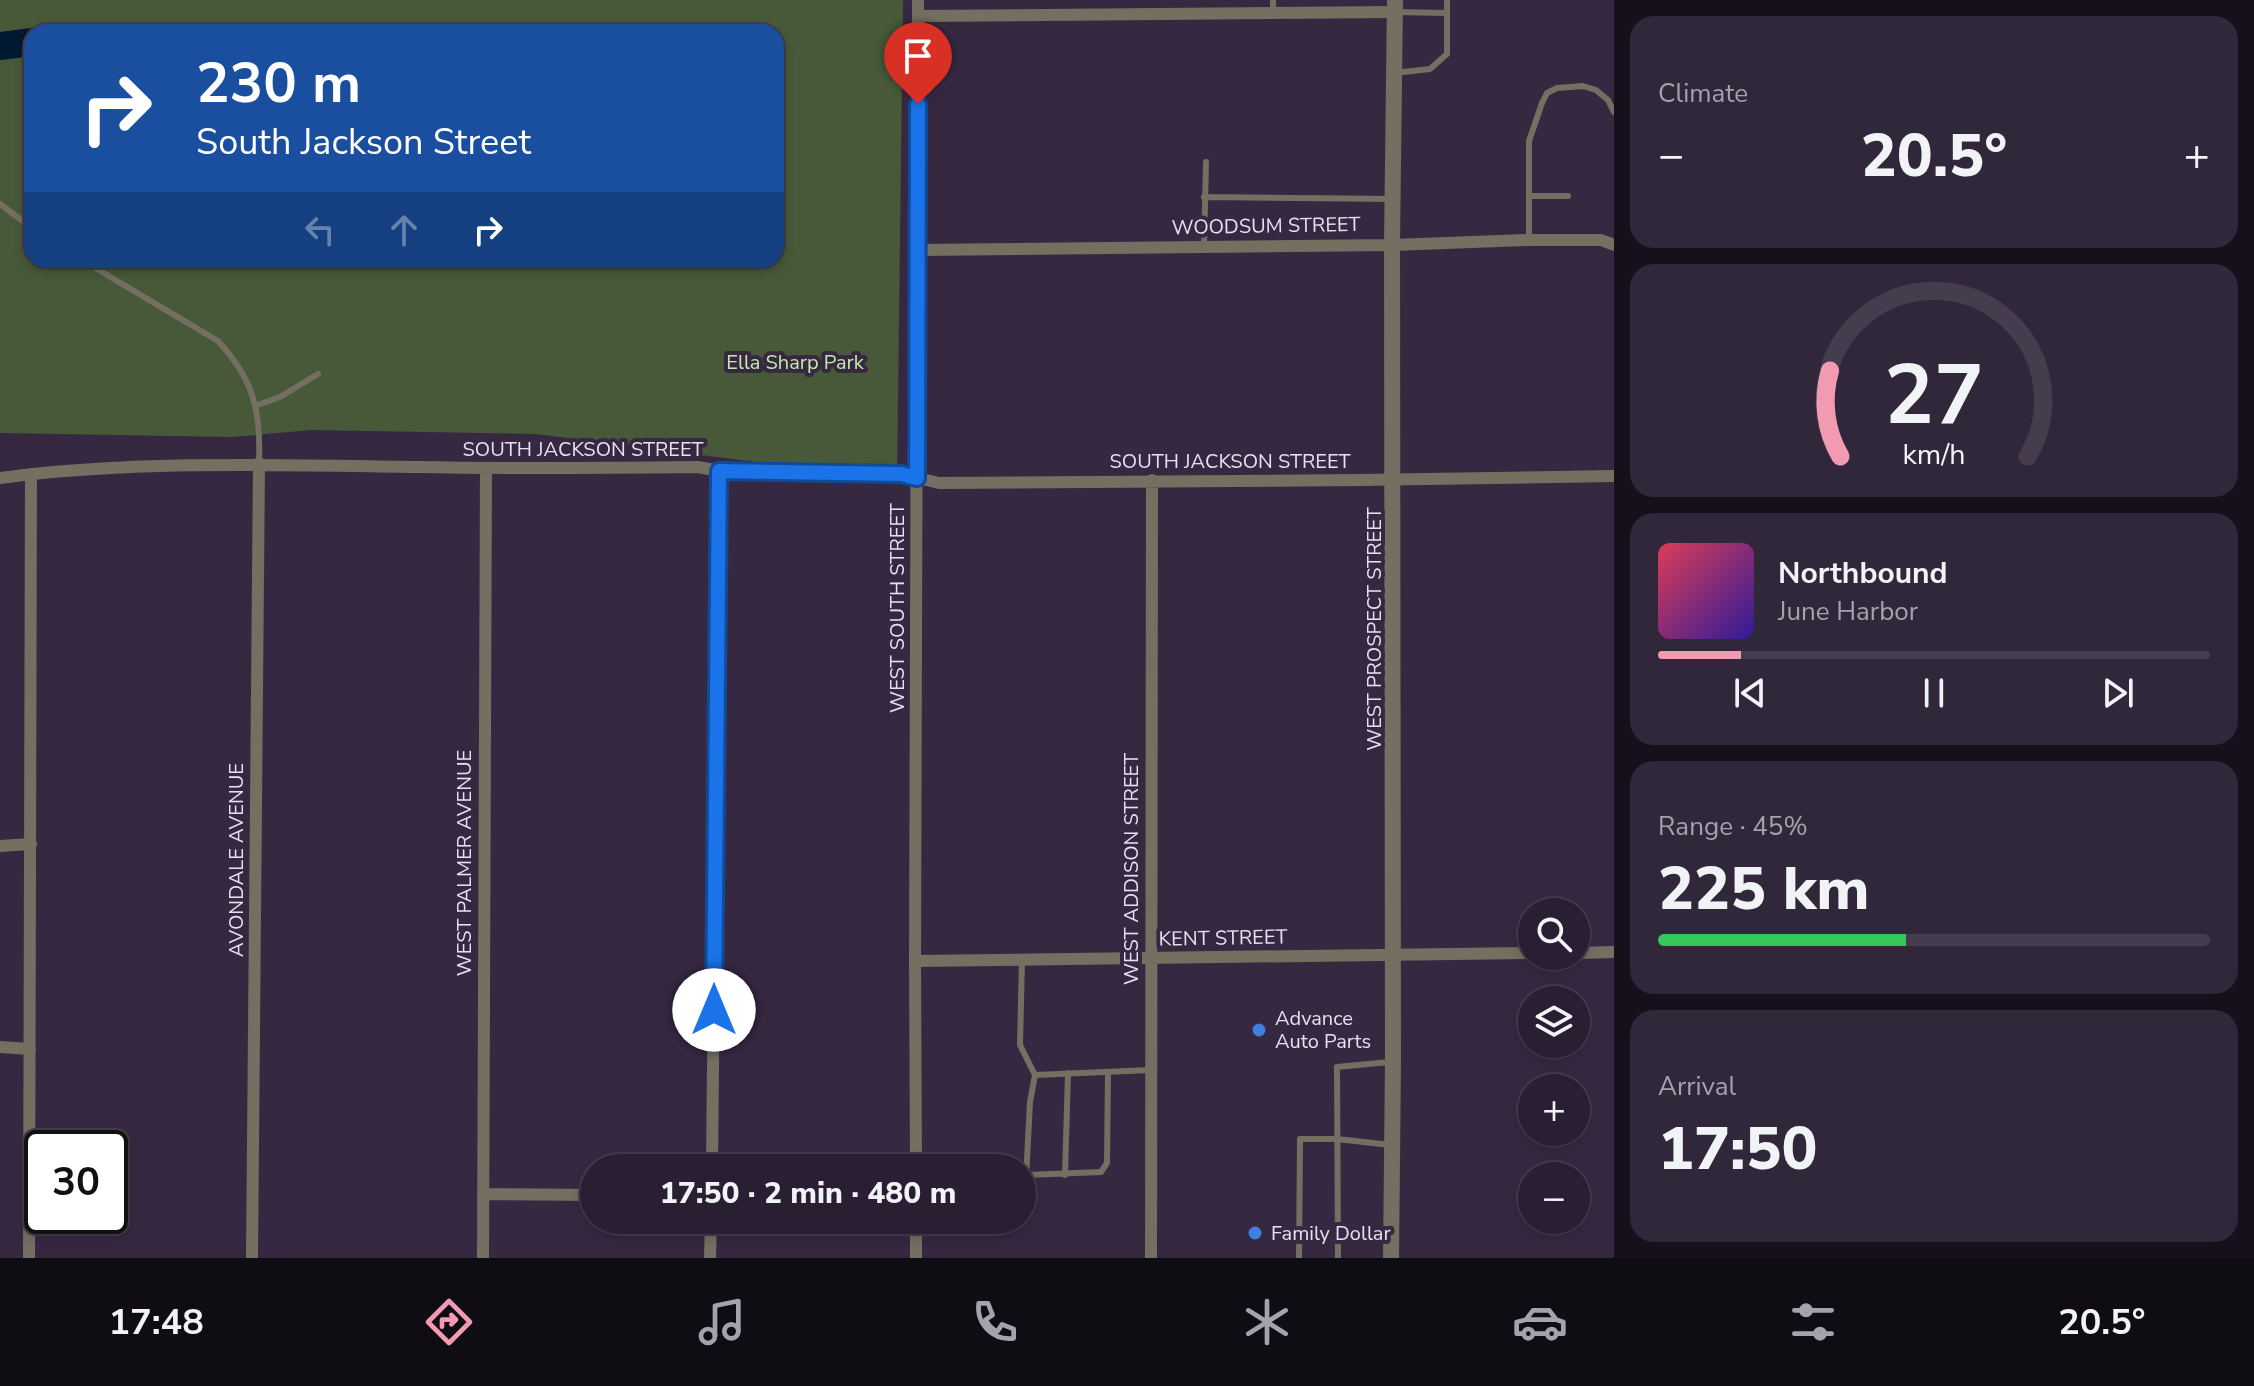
<!DOCTYPE html>
<meta charset="utf-8">
<style>
:root{--surface:#291e32;--page:#31273a;--text:#f1f3f6;--muted:#a5a2ac;--line:#453c4d;--accent:#f19ab1}
body{margin:0;font-family:"Nunito Sans",sans-serif;background:var(--page);color:var(--text);height:100vh;display:flex;flex-direction:column;font-size:30px;white-space:nowrap}
*{box-sizing:border-box;margin:0}
p{font-size:26px;color:var(--muted)}
.icon{flex:none;width:44px;height:44px;fill:none;stroke:currentColor;stroke-width:2;stroke-linecap:round;stroke-linejoin:round}
.map{position:relative;flex:1;overflow:hidden}
.panel{display:flex;flex-direction:column;gap:16px;padding:16px;background:#17101c;width:640px}
.panel>*{flex:none}
.hud{position:absolute;left:24px;top:24px;width:760px;height:244px;border-radius:24px;box-shadow:0 4px 12px #0003,0 0 0 2px var(--line);background:#1a4fa0;color:#fff;overflow:hidden}
.fabs{position:absolute;left:1518px;top:898px;display:grid;gap:16px}
.fabs a{display:grid;place-items:center;width:72px;height:72px;border-radius:50%;background:var(--surface);box-shadow:0 4px 12px #0003,0 0 0 2px var(--line);font-size:40px}
.speed{position:absolute;left:24px;top:1130px;display:flex;gap:16px;font-size:40px;font-weight:700;text-align:center}
.speed>*{display:grid;place-content:center;width:104px;height:104px;border-radius:50%;background:var(--surface);box-shadow:0 4px 12px #0003,0 0 0 2px var(--line);line-height:1}
.speed .limit{border:4px solid #111;border-radius:12px;background:#fff;color:#111}
.pin{position:absolute;display:grid;place-items:center;width:68px;height:68px;color:#fff;margin:-82px -34px;border-radius:50% 50% 50% 0;rotate:-45deg;box-shadow:0 0 8px #0007}
.pin .icon{rotate:45deg}
.me{position:absolute;width:88px;margin:-44px;rotate:0deg;stroke-linejoin:round;filter:drop-shadow(0 0 6px #0008)}
.turn{display:flex;align-items:center;gap:28px;height:168px;padding:0 40px;font-size:36px}
.turn .icon{width:104px;height:104px;stroke-width:2.5}
.turn b{display:block;font-size:56px;line-height:68px}
.lanes{display:flex;align-items:center;height:76px;padding:0 40px;background:#0003;justify-content:center;gap:40px;direction:ltr}
.lanes .off{opacity:.35}
.big{font-size:60px;font-weight:800;line-height:1.1}
.panel .widget{flex:1;display:flex;flex-direction:column;justify-content:center;gap:12px;min-width:0;padding:0 28px;border-radius:24px;background:var(--page)}
.panel .dial{align-items:center;gap:0}
.dial svg{height:208px;overflow:visible;fill:none;stroke:var(--line);stroke-width:7;stroke-linecap:round;text-anchor:middle}
.dial text{fill:var(--text);stroke:none}
.song{display:flex;align-items:center;gap:24px}
.cover{width:96px;height:96px;border-radius:12px;background:linear-gradient(135deg,hsl(350 70% 55%),hsl(250 70% 35%))}
.played{height:8px;border-radius:4px;background:linear-gradient(90deg,var(--accent) 15%,var(--line) 15%)}
.keys{display:flex;justify-content:space-around;direction:ltr}
.heat{display:flex;justify-content:space-between;align-items:center;font-size:44px;direction:ltr}
.charge{height:12px;border-radius:6px;background:linear-gradient(90deg,#34c759 45%,var(--line) 0)}
.trip{position:absolute;left:580px;top:1154px;width:456px;height:80px;border-radius:40px;background:var(--surface);box-shadow:0 4px 12px #0003,0 0 0 2px var(--line);font-weight:800;line-height:80px;text-align:center}
.dock{display:flex;height:128px;justify-content:space-around;align-items:center;background:#100c14;color:var(--muted)}
.dock .icon{width:56px;height:56px}
.dock .current{color:var(--accent)}
.dock b{font-size:36px;color:var(--text)}
main{display:flex;flex:1;min-height:0}
.map>svg:first-child{display:block}
</style>
<main>
<div class="map">
<svg width="1614" height="1258" viewBox="0 0 1614 1258">
<rect width="100%" height="100%" fill="#372842"/>
<!-- green -->
<path fill="#475938" fill-rule="evenodd" d="M0,0H903L897,480L536,434L312,430L232,437L0,433ZM32,32H776V260H32Z"/>
<g fill="none" stroke-linecap="round" stroke-linejoin="round">
<!-- river -->
<path stroke="#021932" stroke-width="28" d="M0,46L32,42"/>
<!-- service -->
<path stroke="#746f61" stroke-width="6" d="M1395,12L1447,13
M1273,13V0
M1394,73L1430,69L1447,54V0
M1530,196H1568
M1204,197L1393,199
M0,204L32,228
M1529,240V141L1542,103L1547,93L1557,88L1583,86L1596,90L1608,100L1614,112
M1204,247L1206,162
M82,260L218,341C254,380 261,411 259,463
M255,406L280,397L318,374
M1022,960L1020,1045L1035,1075L1030,1102L1026,1179L1022,1182
M1035,1075L1151,1070
M1026,1175L1101,1172L1107,1163L1108,1072
M1065,1175L1068,1073
M1299,1258L1300,1139H1337L1391,1145
M1338,1258L1337,1067L1389,1062"/>
<!-- minor -->
<path stroke="#746f61" stroke-width="12" d="M918,16L1395,12
M917,250L1392,245L1529,240H1601L1614,245
M0,478C139,460 279,465 419,467C512,469 605,468 698,467L719,471L901,474L939,483L1361,480L1614,476
M0,846L31,844
M1576,953L1614,952
M915,961L1532,953
M0,1047L30,1049
M712,1168L719,471
M916,1168L915,961L918,0
M483,1194L594,1195
M29,1258L31,474
M252,1258L259,463
M483,1258L486,468
M710,1258L711,1220
M916,1258V1220
M1151,1258L1152,480"/>
<!-- tertiary -->
<path stroke="#746f61" stroke-width="16" d="M1391,1258L1393,1061L1392,245L1395,0"/>
</g>
<g fill="none" stroke-linecap="round" stroke-linejoin="round">
<defs>
<path id="route" d="M714,1010L719,471L901,474L917,478L918,104"/>
</defs>
<!-- route casing -->
<use href="#route" stroke="#114b97" stroke-width="20"/>
<!-- route -->
<use href="#route" stroke="#1a73e8" stroke-width="14"/>
</g>
<!-- markers -->
<g fill="#3f7fe0" stroke="#372842" stroke-width="3">
<circle cx="1259" cy="1030" r="8"/>
<circle cx="1255" cy="1233" r="8"/>
</g>
<g text-anchor="middle" dominant-baseline="central" stroke-width="8" stroke-linejoin="round" paint-order="stroke">
<!-- street labels -->
<g font-size="20" fill="#e8dff0" stroke="#372842">
<text transform="translate(1266 226) rotate(-1)">WOODSUM STREET</text>
<text x="583" y="449">SOUTH JACKSON STREET</text>
<text x="1230" y="461">SOUTH JACKSON STREET</text>
<text transform="translate(897 608) rotate(-90)">WEST SOUTH STREET</text>
<text transform="translate(1374 629) rotate(-90)">WEST PROSPECT STREET</text>
<text transform="translate(236 860) rotate(-90)">AVONDALE AVENUE</text>
<text transform="translate(464 863) rotate(-90)">WEST PALMER AVENUE</text>
<text transform="translate(1131 869) rotate(-90)">WEST ADDISON STREET</text>
<text transform="translate(1223 938) rotate(-1)">KENT STREET</text>
</g>
<!-- park labels -->
<g font-size="20" fill="#c4eaa3" stroke="#372842">
<text x="795" y="362">Ella Sharp Park</text>
</g>
<!-- poi labels -->
<g font-size="20" fill="#e8dff0" stroke="#372842" text-anchor="start">
<text x="1275" y="1018">Advance<tspan x="1275" dy="23">Auto Parts</tspan></text>
<text x="1271" y="1233">Family Dollar</text>
</g>
</g>
</svg>
<div class="fabs">
<a><svg class="icon" aria-label="search" viewBox="0 0 24 24"><circle cx="10" cy="10" r="6"/><path d="M15 15l6 6"/></svg></a>
<a><svg class="icon" aria-label="layers" viewBox="0 0 24 24"><path d="M12 4l9 5-9 5-9-5zM3 14l9 5 9-5"/></svg></a>
<a>+</a>
<a>−</a>
</div>
<div class="speed"><div class="limit">30</div></div>
<div class="pin" style="left:918px;top:104px;background:#d93025"><svg class="icon" aria-label="arrive" viewBox="0 0 24 24"><path d="M6 21V4h12l-3 4 3 4H6"/></svg></div>
<svg class="me" style="left:714px;top:1010px" viewBox="-20 -20 40 40"><circle r="19" fill="#fff"/><path d="M0-13L10 11 0 6-10 11z" fill="#1a73e8"/></svg>
<div class="trip">17:50 · 2 min · 480 m</div>
<div class="hud">
<div class="turn"><svg class="icon" aria-label="right" viewBox="0 0 24 24"><path d="M7 20v-9h11M14 6l5 5-5 5"/></svg><div><b>230 m</b>South Jackson Street</div></div>
<div class="lanes"><svg class="icon off" aria-label="left" viewBox="0 0 24 24"><path d="M17 20v-9H6M10 6l-5 5 5 5"/></svg><svg class="icon off" aria-label="ahead" viewBox="0 0 24 24"><path d="M12 20V5M6 11l6-6 6 6"/></svg><svg class="icon" aria-label="right" viewBox="0 0 24 24"><path d="M7 20v-9h11M14 6l5 5-5 5"/></svg></div>
</div>
</div>
<section class="panel">
<div class="widget"><p>Climate</p>
<div class="heat"><a>−</a><b class="big">20.5°</b><a>+</a></div>
</div>
<div class="widget dial"><svg viewBox="0 0 100 80">
<path d="M14 69A42 42 0 1 1 86 69"/>
<path d="M14 69A42 42 0 0 1 10 36" stroke="#f19ab1"/>
<text x="50" y="56" font-size="32" font-weight="700">27</text>
<text x="50" y="72" font-size="11">km/h</text>
</svg></div>
<div class="widget">
<div class="song"><i class="cover"></i><div><b>Northbound</b><p>June Harbor</p></div></div>
<div class="played"></div>
<div class="keys"><svg class="icon" aria-label="previous" viewBox="0 0 24 24"><path d="M18 5L8 12l10 7zM5 5v14"/></svg><svg class="icon" aria-label="pause" viewBox="0 0 24 24"><path d="M8 5v14M16 5v14"/></svg><svg class="icon" aria-label="next" viewBox="0 0 24 24"><path d="M6 5l10 7-10 7zM19 5v14"/></svg></div>
</div>
<div class="widget"><p>Range · 45%</p><b class="big">225 km</b><div class="charge"></div></div>
<div class="widget"><p>Arrival</p><b class="big">17:50</b></div>
</section>
</main>
<nav class="dock">
<b>17:48</b>
<svg class="icon current" aria-label="directions" viewBox="0 0 24 24"><path d="M12 3l9 9-9 9-9-9zM9 14v-3h6M13 9l2 2-2 2"/></svg>
<svg class="icon" aria-label="music" viewBox="0 0 24 24"><path d="M9 18V5l10-2v13"/><circle cx="6" cy="18" r="3"/><circle cx="16" cy="16" r="3"/></svg>
<svg class="icon" aria-label="phone" viewBox="0 0 24 24"><path d="M5 4h4l2 5-3 2q2 4 5 5l2-3 5 2v4C11 20 4 13 5 4z"/></svg>
<svg class="icon" aria-label="climate" viewBox="0 0 24 24"><path d="M12 3v18M4 7l16 10M4 17L20 7"/></svg>
<svg class="icon" aria-label="car" viewBox="0 0 24 24"><path d="M5 17H2v-5l4-1 3-4h7l3 4 3 1v5h-3M9 17h6M6 11h13"/><circle cx="7" cy="17" r="2"/><circle cx="17" cy="17" r="2"/></svg>
<svg class="icon" aria-label="filters" viewBox="0 0 24 24"><path d="M4 7h16M4 17h16"/><circle cx="9" cy="7" r="2"/><circle cx="15" cy="17" r="2"/></svg>
<b>20.5°</b>
</nav>
